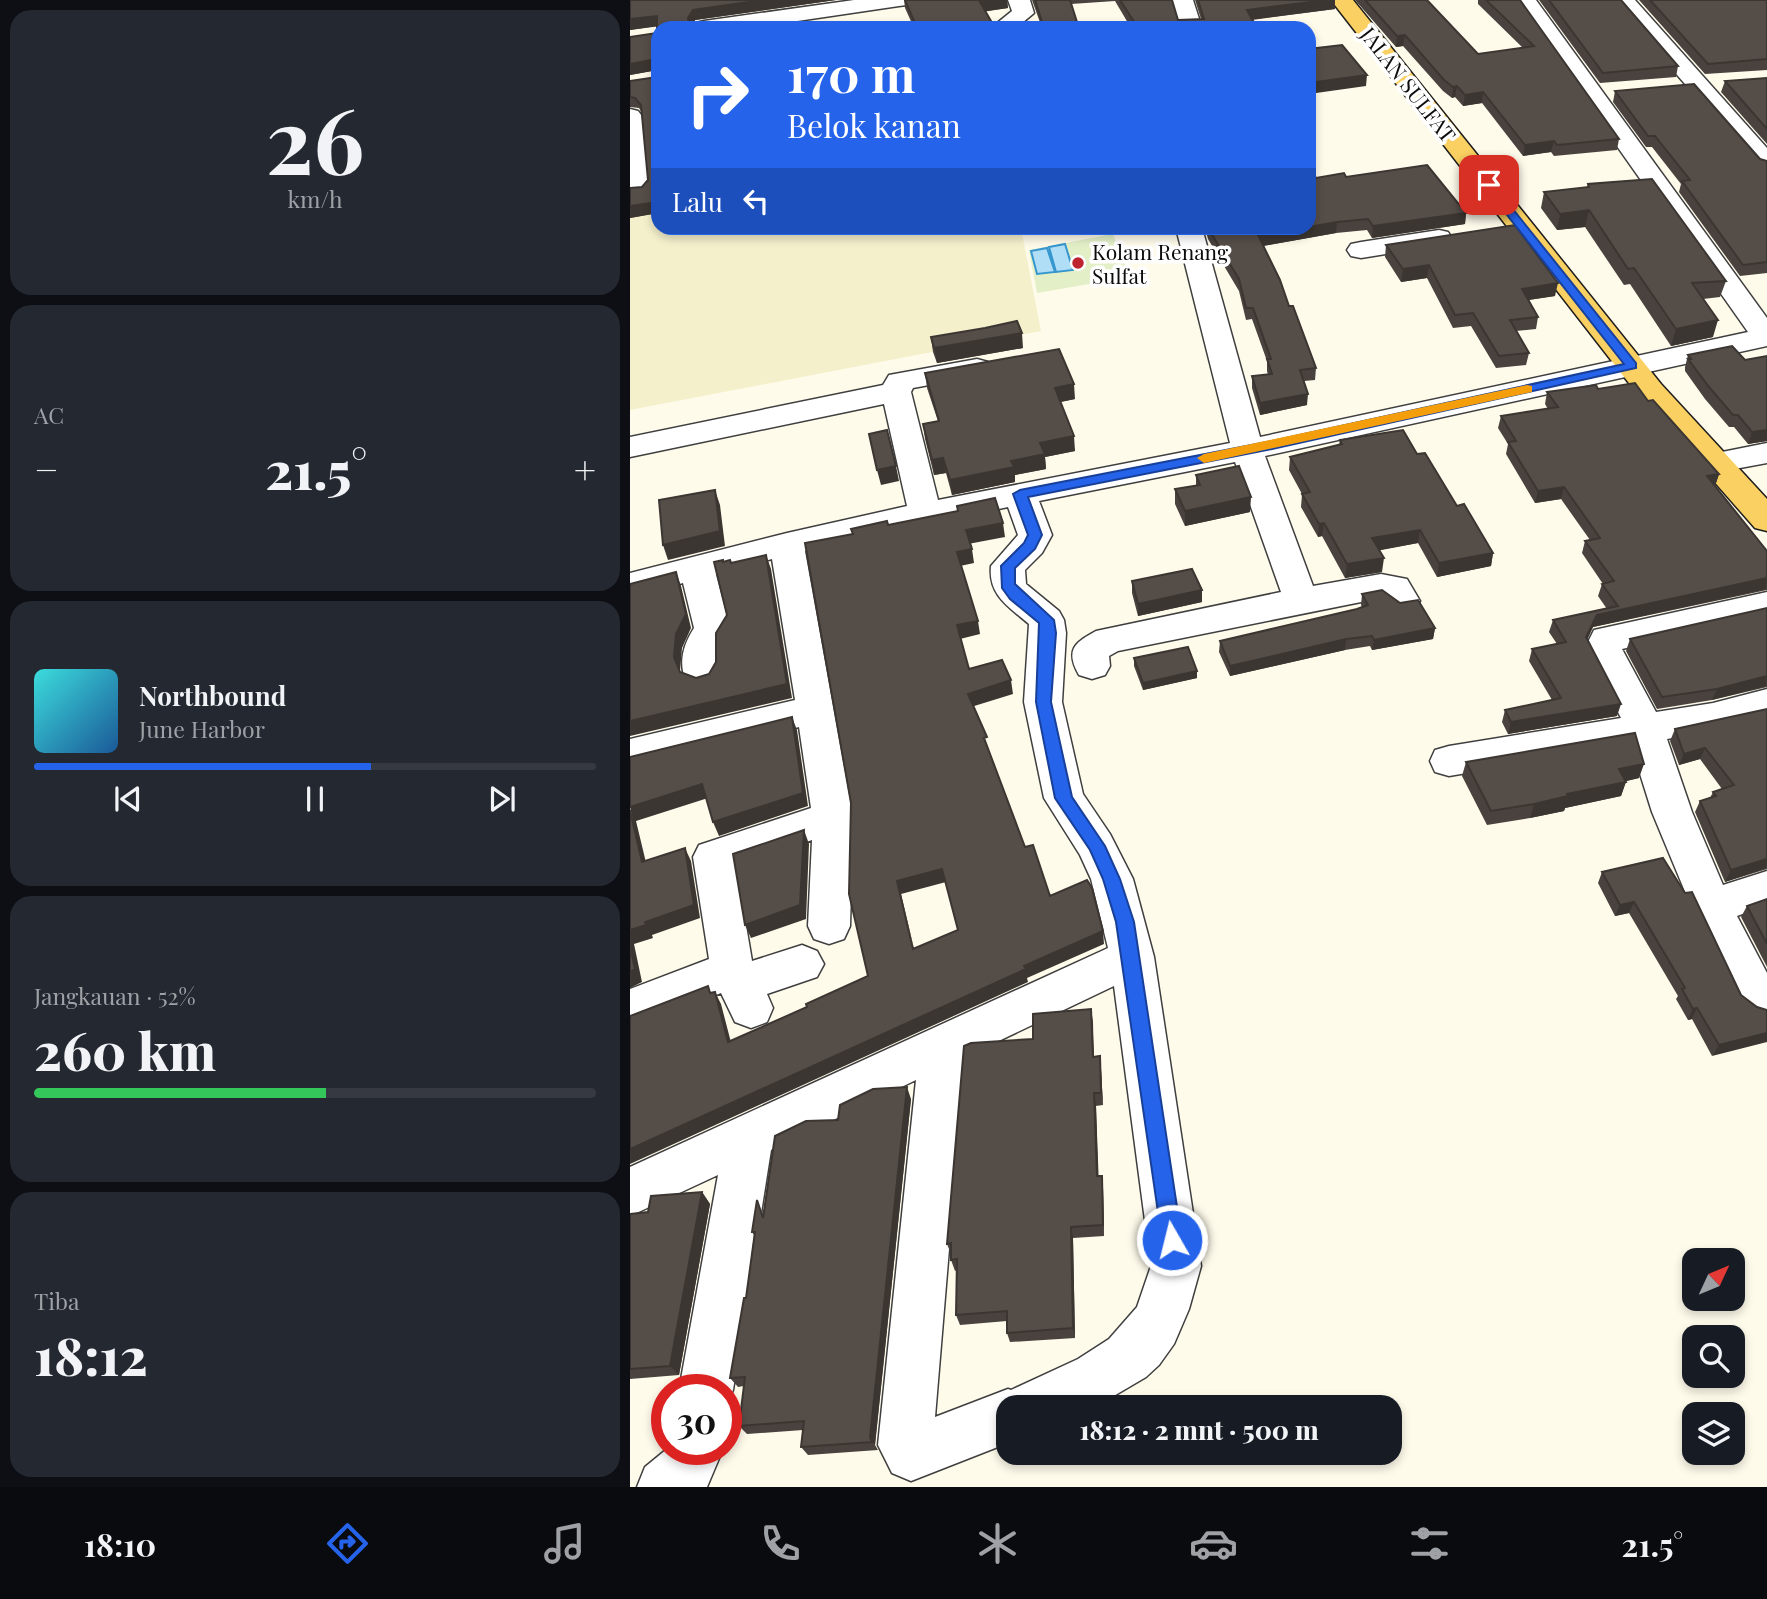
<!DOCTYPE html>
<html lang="id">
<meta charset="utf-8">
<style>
:root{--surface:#171b24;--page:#242831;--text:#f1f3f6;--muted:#9ea1a6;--line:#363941;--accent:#2563eb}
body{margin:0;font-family:"Playfair Display",serif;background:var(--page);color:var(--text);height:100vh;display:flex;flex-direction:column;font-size:26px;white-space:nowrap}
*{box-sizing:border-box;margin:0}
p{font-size:23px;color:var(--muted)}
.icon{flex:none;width:38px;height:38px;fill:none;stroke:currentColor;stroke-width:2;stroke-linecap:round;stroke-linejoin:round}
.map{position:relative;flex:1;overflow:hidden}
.panel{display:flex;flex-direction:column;gap:10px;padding:10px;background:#0d0f14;width:630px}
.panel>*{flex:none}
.guide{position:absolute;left:21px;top:21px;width:665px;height:214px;border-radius:21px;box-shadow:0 4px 10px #0003;background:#2563eb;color:#fff;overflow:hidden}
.needle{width:46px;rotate:46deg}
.controls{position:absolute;left:1052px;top:1248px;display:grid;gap:14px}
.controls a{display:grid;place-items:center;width:63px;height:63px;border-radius:14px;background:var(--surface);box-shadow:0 4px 10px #0003;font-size:35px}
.speed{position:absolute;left:21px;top:1374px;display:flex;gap:14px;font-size:35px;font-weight:700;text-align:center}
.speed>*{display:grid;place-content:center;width:91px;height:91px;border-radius:50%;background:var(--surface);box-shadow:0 4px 10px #0003;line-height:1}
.speed .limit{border:10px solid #d22;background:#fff;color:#111}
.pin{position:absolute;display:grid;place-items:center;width:60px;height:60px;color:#fff;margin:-30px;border-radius:14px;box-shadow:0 4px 10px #0006}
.me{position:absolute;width:77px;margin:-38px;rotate:352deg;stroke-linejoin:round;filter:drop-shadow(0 0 5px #0008)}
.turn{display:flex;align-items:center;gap:24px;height:147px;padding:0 21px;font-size:32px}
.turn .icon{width:91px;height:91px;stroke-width:2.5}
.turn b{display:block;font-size:49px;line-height:60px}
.then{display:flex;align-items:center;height:66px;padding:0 21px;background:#0003;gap:14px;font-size:26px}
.big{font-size:52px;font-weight:800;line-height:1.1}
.panel .tile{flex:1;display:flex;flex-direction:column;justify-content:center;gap:10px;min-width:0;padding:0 24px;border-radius:21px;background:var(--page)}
.panel .dial{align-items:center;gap:0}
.dial b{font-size:91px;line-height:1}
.song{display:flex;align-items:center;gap:21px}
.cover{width:84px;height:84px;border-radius:10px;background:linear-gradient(135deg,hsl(180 70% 55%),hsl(210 70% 35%))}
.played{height:7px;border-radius:4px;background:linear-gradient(90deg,var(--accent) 60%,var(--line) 60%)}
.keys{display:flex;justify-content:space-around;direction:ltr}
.heat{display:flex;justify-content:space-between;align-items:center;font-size:38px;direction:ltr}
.charge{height:10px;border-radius:5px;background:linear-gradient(90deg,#34c759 52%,var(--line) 0)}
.trip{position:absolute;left:366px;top:1395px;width:406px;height:70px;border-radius:21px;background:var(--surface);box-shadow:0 4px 10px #0003;font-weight:800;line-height:70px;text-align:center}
.tabs{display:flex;height:112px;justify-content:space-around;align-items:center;background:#090b0e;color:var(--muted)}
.tabs .icon{width:49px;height:49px}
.tabs .on{color:var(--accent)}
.tabs b{font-size:32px;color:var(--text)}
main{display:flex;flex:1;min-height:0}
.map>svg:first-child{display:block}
</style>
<main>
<section class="panel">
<div class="tile dial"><b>26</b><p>km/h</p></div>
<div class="tile"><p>AC</p>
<div class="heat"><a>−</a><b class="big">21.5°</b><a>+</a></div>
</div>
<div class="tile">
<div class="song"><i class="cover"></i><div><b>Northbound</b><p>June Harbor</p></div></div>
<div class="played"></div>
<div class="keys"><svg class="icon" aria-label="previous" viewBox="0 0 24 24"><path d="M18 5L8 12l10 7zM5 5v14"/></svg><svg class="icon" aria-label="pause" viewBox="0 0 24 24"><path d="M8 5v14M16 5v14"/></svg><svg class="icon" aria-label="next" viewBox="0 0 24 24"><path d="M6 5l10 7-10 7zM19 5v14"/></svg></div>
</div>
<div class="tile"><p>Jangkauan · 52%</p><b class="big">260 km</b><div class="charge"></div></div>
<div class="tile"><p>Tiba</p><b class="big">18:12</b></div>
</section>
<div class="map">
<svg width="1137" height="1487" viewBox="0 0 1137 1487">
<rect width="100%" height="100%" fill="#fffbeb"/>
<!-- farmland -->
<path fill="#f5f0cc" d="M28,213V228H391L411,331L0,410V217Z"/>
<!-- pitch -->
<path fill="#e3f0c7" d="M483,234L500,277L407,293L399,250Z"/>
<!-- water -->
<path fill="#b0def6" stroke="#3696ce" stroke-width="2" d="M435,244L443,270L426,272L419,247Z
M417,248L425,272L407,274L401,251Z"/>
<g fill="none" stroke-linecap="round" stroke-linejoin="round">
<defs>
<path id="minor" d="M224,0H280L277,5L269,6L120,28H63L66,23L74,21Z
M378,0H400L404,13L386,28H361L382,11Z
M541,0H563L572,28H550Z
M884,0H906L1137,318V346L635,456L683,586L751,574L777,579L790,601L784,610C766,615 763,609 751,598L488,651L479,656L480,666L475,675L462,679L449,675C435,650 444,643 466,631L651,592L605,462L409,501L422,535L412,553L395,570L396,584L429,611L434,620L436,633L432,702L453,794L480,834L503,879L524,957L571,1266L559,1309L544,1344L529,1365L516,1377L465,1407H378V1443L281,1481L262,1473L248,1445L286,1080L141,1150L103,1390L96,1406V1390H49L88,1175L0,1216V1167L478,948L461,879L450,855L414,798L394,702L399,624C379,607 358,595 361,566L388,535L378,507L175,551L223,817L220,926L214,939L199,944L184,939L178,926L182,840L106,866L122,961L172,945L187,951L194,964L187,977L137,994L143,1008L137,1022L121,1028L105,1022L91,993L0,1029V989L79,959L63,857L69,845L181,808L169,727L0,769V739L165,700L142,559L86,574L100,628L89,646V675L84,685L71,689L58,685C47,665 53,645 64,628L53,583L0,597V573L157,533L277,506L254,404L0,457V437L253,385L259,375L347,359L358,362L362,368L358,374L283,388L281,392L308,500L600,443L546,228H572L630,437L1118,332ZM484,986L521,1266L507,1307L479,1339L448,1359L381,1390L378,1389L305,1417L335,1057Z
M982,0H1005L1137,148V171L1128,168Z
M0,109L8,111L12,116L19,191L15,196L0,197Z
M809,230L818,232L822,238L818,244L731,258L721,256L717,250L721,244L731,242Z
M1137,443V463L1083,473L1072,470L1067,463L1072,456Z
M1137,592V616L992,649L1026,712L1083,703L1137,689V717L1083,731L1037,739L1062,812L1093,885L1137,871V905L1107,916L1137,973V1021L1121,1015L1107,1004L1073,935L1022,812L1001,745L819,776L805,772L800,761L805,750L819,746L991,718L955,648L964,630Z
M37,1449H93L77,1487H7L15,1467Z"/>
<path id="major" d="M701,0H723L1031,384L1137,499V531L1125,528L1009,396Z"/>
</defs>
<!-- minor casing -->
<use href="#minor" stroke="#3f3f3f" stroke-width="3"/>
<!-- major casing -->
<use href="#major" stroke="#1d1d1d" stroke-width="3"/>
<!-- minor -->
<use href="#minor" fill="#fff" fill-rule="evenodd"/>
<!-- major -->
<use href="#major" fill="#f9d061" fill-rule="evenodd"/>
</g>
<!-- wall -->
<path fill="#49423e" d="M0,0H206L65,20L61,28H28V213L0,218L12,187L18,180L12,113L9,108L0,107V81L27,77V70L0,75V37L27,33V26L0,30Z
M274,0H377L378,8L356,11L365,28H284L275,8Z
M402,0H542L548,20L571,19L565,0H705V9L622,20L627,28H501L485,1L441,4L448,28H412Z
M725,0H791L848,54L893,48L848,4V0H890L989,139L987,150L924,156L921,152L893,156L852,103L833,106L825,97L822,98L813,91L773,46L766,47Z
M909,0H991L1048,66L1046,77L970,83Z
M1009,0H1137V70L1075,74Z
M1137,78V144L1091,92L1095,81Z
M985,91L1130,159L1137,161V273L1110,276L1049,192L1051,184L1022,147H1016L983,102Z
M716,177L836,213L835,224L742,238L737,230L706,233L633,246L686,368L685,380L674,381L677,405L630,415L622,388V376L638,375L637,371V361L622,319L616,320L609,291L578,239L575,228H679L686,178Z
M958,184L1096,281L1090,297L1073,299L1083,337L1041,346L1000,284L994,285L955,227L927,230L911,208L914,192L957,187Z
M756,245L925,296L899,300L908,317L906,329L886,331L899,353L896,365L866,368L841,326L823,328L797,278L771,282L755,257Z
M301,337L393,348L307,363L303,352Z
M1058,355L1115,360L1137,356V441L1118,444L1104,427H1099L1075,399L1055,371V367Z
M295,373L445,399L430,402L445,451L415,457L416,469L385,475V482L322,495L316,473L304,475L295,439L293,424L308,421L297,388Z
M968,389L1018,401L1089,474L1085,486L1137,551V590L963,627L957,639L987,716L878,734L872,722L875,710L922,700L899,661L902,649L927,644L919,632L923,620L977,609L968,596L972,584H973L952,553L955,541L960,540L931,499L905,503L876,454L878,444L868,428L871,416L918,409L915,404L917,392Z
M710,440L787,454L863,553L861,566L807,577L788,543L749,550L752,572L715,578L692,536L688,537L671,507L672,494L659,470L660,457L709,445Z
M566,475L620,512L555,526L545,504V489L566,486Z
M502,581L572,590V602L508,616L502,593Z
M732,594L805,628L803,639L742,650L740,646L715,650L600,676L589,652L590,641L727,609L732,607L731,605Z
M1137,608V687L1082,700L1027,709L996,651L1000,639Z
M504,658L567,678L513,690L504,666Z
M1137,709V869L1095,882L1065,812L1070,801L1080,798L1083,792L1092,789L1070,759L1049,765L1040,741L1045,729Z
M836,762L1009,778L996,781L991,796L935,808L934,811L900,818L857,825L832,776Z
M972,872L1111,995L1127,1007L1082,1056L1062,1019L1058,1020L1046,999L1048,996L999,913L985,916L968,883Z
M1137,899V967L1111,917L1117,906Z
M461,1009L464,1057L471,1069L473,1105L466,1106L468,1176H472L473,1187L474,1236L443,1238L445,1338L380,1342L377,1333V1321L330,1325L326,1315L327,1270L325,1271L321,1260V1254L317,1244L403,1039Z
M281,1099L245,1445L248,1450L178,1455L171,1447L173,1430L117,1434L109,1426L114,1386L108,1387L100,1378L116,1298L124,1235L122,1232L134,1212L208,1120Z
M72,1192L80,1204L49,1375L0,1379V1214L18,1212Z"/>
<!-- shaded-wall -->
<path fill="#3c3632" d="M133,0H206L65,20L61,28L58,18L63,10Z
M362,0H377L378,8L352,12L350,2Z
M697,0H705V9L617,20V10Z
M27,16L30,26L0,30V19Z
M447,22L448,28H414L413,25Z
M775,35L773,46L766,47L767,36Z
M27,59L28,70L0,75V64Z
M737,75L736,86L679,94V83Z
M827,86L825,97L822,98L823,87Z
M853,92L852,103L833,106L835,95Z
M924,141L921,152L893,156L895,145Z
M28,202V213L0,218V206Z
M959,210L955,227L927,230L930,214Z
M836,213L835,224L742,238L743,226Z
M707,222L706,233L627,247L628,235Z
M799,265L797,278L771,282L773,269Z
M928,283L925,296L890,301L892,289Z
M1088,320L1083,337L1041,346L1046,329Z
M392,333L393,348L307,363L304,348Z
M444,384L445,399L426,403L425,388Z
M678,394L677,405L630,415V403Z
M1137,430V441L1118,444L1122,432Z
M444,436L445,451L415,457L416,469L385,475V482L322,495L320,480L381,461L410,443Z
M313,458L316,473L304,475L302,460Z
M266,466L269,481L251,485L247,470Z
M1089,474L1085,486L1077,476Z
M934,487L931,499L905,503L908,491Z
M85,490L90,505L95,546L38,560L33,545Z
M621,497L620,512L555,526V511Z
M373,523L375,537L338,544L336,530Z
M694,523L692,536L688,537L689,524Z
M790,530L788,543L741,552L742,538Z
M342,549L344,563L330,566L327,552Z
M863,553L861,566L807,577L809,563Z
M136,555L141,569L162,698L0,736V721L157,684Z
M754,558L752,572L715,578L717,564Z
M46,572L51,586L61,628L52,648L50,671L56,686L44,657Z
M1137,578L1136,589L963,627L953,649L956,637L967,615Z
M572,590V602L508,616V604Z
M348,621L350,634L330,639L327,625Z
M805,628L803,639L742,650L744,640Z
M716,639L715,650L600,676V666Z
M567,671V678L513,690V683Z
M1137,676L1136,686L1082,700L1087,689Z
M381,680L383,694L341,707L338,694Z
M991,704L987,716L878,734L881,722Z
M162,717L167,730L178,806L89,836L83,822Z
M1075,748L1070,759L1049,765L1054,754Z
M1014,764L1009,778L984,784L989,769Z
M996,782L991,796L935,808L934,811L900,818L904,804L937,794Z
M72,784L78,798L6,821L19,875L12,862L0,807Z
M174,830L179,844L176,919L121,938L115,925Z
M55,848L61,861L70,918L22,935L23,938L4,944L12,982L0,988V930Z
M1137,859L1136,868L1095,882L1101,870Z
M312,869L316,882L271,894L287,962L267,881Z
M1004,902L999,913L985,916L990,905Z
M473,931L474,944L397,978L398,982L0,1164V1149L394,966Z
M85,992L91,1004L104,1054L98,1042Z
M1067,1008L1062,1019L1058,1020L1063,1009Z
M461,1009L463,1022L464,1069L463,1057Z
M1137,1033V1042L1082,1056L1089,1045Z
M470,1056L471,1069L473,1105L471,1093Z
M277,1087L281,1099L245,1445L248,1450L240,1437Z
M464,1093L466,1106L469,1188L467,1176Z
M472,1176L473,1187L474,1236L473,1225Z
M72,1192L80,1204L49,1375L40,1366Z
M441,1227L443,1238L445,1338L443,1328Z"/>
<!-- building -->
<path fill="#554d48" stroke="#3c3632" stroke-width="2" fill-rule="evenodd" d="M0,0H133L63,10L58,18L60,28H28V202L0,206V188L12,187L18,180L11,105L5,98L0,97V81L27,77V59L0,64V37L27,33V16L0,19Z
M275,0H362L350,2L365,28H287Z
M405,0H440L447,22L413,25Z
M490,0H542L548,20L574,19L568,0H697L617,10L627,28H508Z
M735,0H797L848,54L904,46L856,0H890L989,139L927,145L924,141L895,145L853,92L835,95L827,86L823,87L814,80L775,35L767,36Z
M919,0H991L1048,66L973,73Z
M1020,0H1137V59L1078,64Z
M712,45L737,75L679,83V49Z
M1137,78V129L1095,81Z
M1064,84L1130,159L1137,161V262L1113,265L1052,181L1060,180L1025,136H1018L985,91Z
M797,165L836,213L743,226L738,219L707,222L679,227V167L686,178L714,173L716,177Z
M1022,179L1096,281L1062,283L1088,320L1046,329L1004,268L998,269L959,210L930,214L914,192L959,187L958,184Z
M885,225L928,283L892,289L908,317L880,320L899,353L869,356L843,313L825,315L799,265L773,269L756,245Z
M578,228H675L628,235L650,280L659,306H663L686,368L670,370L678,394L630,403L622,376L642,374L637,359H641L623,308H616L609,279Z
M387,321L392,333L304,348L301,337L355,328Z
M1102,346L1115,360L1137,356V430L1122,432L1108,415H1103L1079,387L1058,359H1061L1058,355Z
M429,349L444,384L425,388L444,436L410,443L415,454L381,461L384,467L320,480L313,458L302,460L293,424L309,421L295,373Z
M1005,383L1018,401L1023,400L1089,474L1077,476L1137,551V578L967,615L956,637L991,704L881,722L875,710L931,698L902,649L936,642L923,620L988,606L972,584L984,581L955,541L970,538L934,487L908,491L878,442L886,441L871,416L928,407L917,392L966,385L968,389Z
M257,430L266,466L247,470L239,434Z
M773,430L787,454L795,453L827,506L834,504L863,553L809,563L790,530L742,538L754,558L717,564L694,523L689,524L672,494L680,492L660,457L712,444L710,440Z
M609,466L621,497L555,511L545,489L570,485L566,475Z
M85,490L90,531L33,545L29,500Z
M365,498L373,523L336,530L342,549L327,552L348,621L327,625L339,669L372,660L381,680L338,694L357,737L354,738L395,847L403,845L420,896L457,880L462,888L473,931L394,966L396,969L0,1149V1016L78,986L80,993L85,992L98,1042L177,1007L176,1004L238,976L219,894L221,803L175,543L223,534L221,529L257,521L258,525L328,511L327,506ZM312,869L328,930L283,949L267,881Z
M136,555L157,684L0,721V584L46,572L56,614L46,634L44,657L50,672L66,678L79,674L86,662V633L97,615L84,562L93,560V562L100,560L101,563Z
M562,569L572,590L508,604L502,581Z
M752,590L770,603L788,600L805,628L744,640L742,636L716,639L600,666L590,641L727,609L738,605L732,594Z
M1137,608V676L1087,689L1032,697L1000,639Z
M558,647L567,671L513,683L504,658Z
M1137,709V859L1101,870L1070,801L1086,796L1083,792L1104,785L1075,748L1054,754L1045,729Z
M162,717L173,793L83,822L72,784L0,807V757Z
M1005,733L1014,764L989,769L996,782L937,794L938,796L904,804L861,811L836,762Z
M0,810L12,862L55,848L64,905L15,922L16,925L0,930Z
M174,830L170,905L115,925L103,854Z
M1033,858L1055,893L1062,892L1111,995L1127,1007L1137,1010V1033L1089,1045L1067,1008L1063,1009L1052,989L1055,988L1004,902L990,905L972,872Z
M1137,899V944L1117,906Z
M0,946L5,969L0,972Z
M461,1009L463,1057L470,1056L471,1093H464L467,1176H472L473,1225L441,1227L443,1328L377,1333V1311L326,1315L327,1259L321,1260V1243L317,1244L334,1046L341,1043L403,1039V1014Z
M277,1087L240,1437L242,1442L171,1447L174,1421L109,1426L115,1377L100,1378L114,1298H116L125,1232H122L127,1200L133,1218L145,1136L176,1121L208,1120L210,1105L243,1089Z
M72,1192L40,1366L0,1369V1214L18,1212L21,1196Z"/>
<!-- route -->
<path fill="#2563eb" stroke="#184099" stroke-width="2" d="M855,183H862L1006,363V368L642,449L398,497L412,535L405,549L385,568V584L424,620L426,633L421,702L442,797L475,846L490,879L504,922L552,1240L549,1247L542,1250L535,1247L532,1240L486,922L473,879L460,850L425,798L406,702L409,623L380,599L372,588L371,566L394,543L398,535L383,494L390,490L642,441L994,364L855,187Z"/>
<!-- slow -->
<path fill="#f59e0b" d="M897,385L902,386V392L574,463L567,458L574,454Z"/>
<!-- markers -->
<circle fill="#bd242f" stroke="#fff" stroke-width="2.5" cx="448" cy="263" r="7"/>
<g text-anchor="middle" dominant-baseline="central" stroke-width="7" stroke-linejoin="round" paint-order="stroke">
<!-- far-street labels -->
<g font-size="21" fill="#0c0c0c" stroke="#fff">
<text transform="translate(779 84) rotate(52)">JALAN SULFAT</text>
</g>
<!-- far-poi labels -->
<g font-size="21" fill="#0c0c0c" stroke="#fff" text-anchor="start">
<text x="462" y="251">Kolam Renang<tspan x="462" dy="24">Sulfat</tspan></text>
</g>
</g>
</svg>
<div class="controls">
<a><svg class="needle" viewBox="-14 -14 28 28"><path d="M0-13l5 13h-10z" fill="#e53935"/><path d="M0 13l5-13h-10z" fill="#9ea1a6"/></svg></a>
<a><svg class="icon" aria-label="search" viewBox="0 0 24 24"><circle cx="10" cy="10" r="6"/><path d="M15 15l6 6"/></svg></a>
<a><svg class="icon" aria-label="layers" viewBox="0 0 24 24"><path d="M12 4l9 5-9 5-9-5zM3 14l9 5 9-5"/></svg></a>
</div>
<div class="speed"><div class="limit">30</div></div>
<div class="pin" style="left:859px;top:185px;background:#d93025"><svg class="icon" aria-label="arrive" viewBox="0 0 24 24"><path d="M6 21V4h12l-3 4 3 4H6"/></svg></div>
<svg class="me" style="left:542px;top:1240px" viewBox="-20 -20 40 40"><circle r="17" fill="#2563eb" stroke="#fff" stroke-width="3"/><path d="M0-11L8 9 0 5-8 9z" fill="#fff"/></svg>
<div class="trip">18:12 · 2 mnt · 500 m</div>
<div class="guide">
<div class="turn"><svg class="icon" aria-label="right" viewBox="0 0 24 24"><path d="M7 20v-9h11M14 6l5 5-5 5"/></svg><div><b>170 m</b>Belok kanan</div></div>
<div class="then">Lalu<svg class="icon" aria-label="left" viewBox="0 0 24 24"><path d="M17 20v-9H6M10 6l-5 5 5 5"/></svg></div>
</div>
</div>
</main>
<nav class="tabs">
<b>18:10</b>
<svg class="icon on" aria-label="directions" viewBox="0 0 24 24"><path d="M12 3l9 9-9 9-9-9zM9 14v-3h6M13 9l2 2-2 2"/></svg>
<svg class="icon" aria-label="music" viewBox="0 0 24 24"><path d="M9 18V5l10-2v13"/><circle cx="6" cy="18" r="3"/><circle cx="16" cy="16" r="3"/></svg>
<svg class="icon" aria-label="phone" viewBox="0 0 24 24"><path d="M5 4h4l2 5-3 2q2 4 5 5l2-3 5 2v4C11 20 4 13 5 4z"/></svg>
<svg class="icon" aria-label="climate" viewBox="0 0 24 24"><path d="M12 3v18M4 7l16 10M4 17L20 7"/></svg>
<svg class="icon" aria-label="car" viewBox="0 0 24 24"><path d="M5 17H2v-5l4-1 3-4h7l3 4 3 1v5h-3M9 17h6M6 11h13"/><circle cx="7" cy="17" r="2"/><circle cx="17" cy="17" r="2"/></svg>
<svg class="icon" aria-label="filters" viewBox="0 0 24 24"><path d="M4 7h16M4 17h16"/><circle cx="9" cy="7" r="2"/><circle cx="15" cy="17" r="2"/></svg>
<b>21.5°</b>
</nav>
